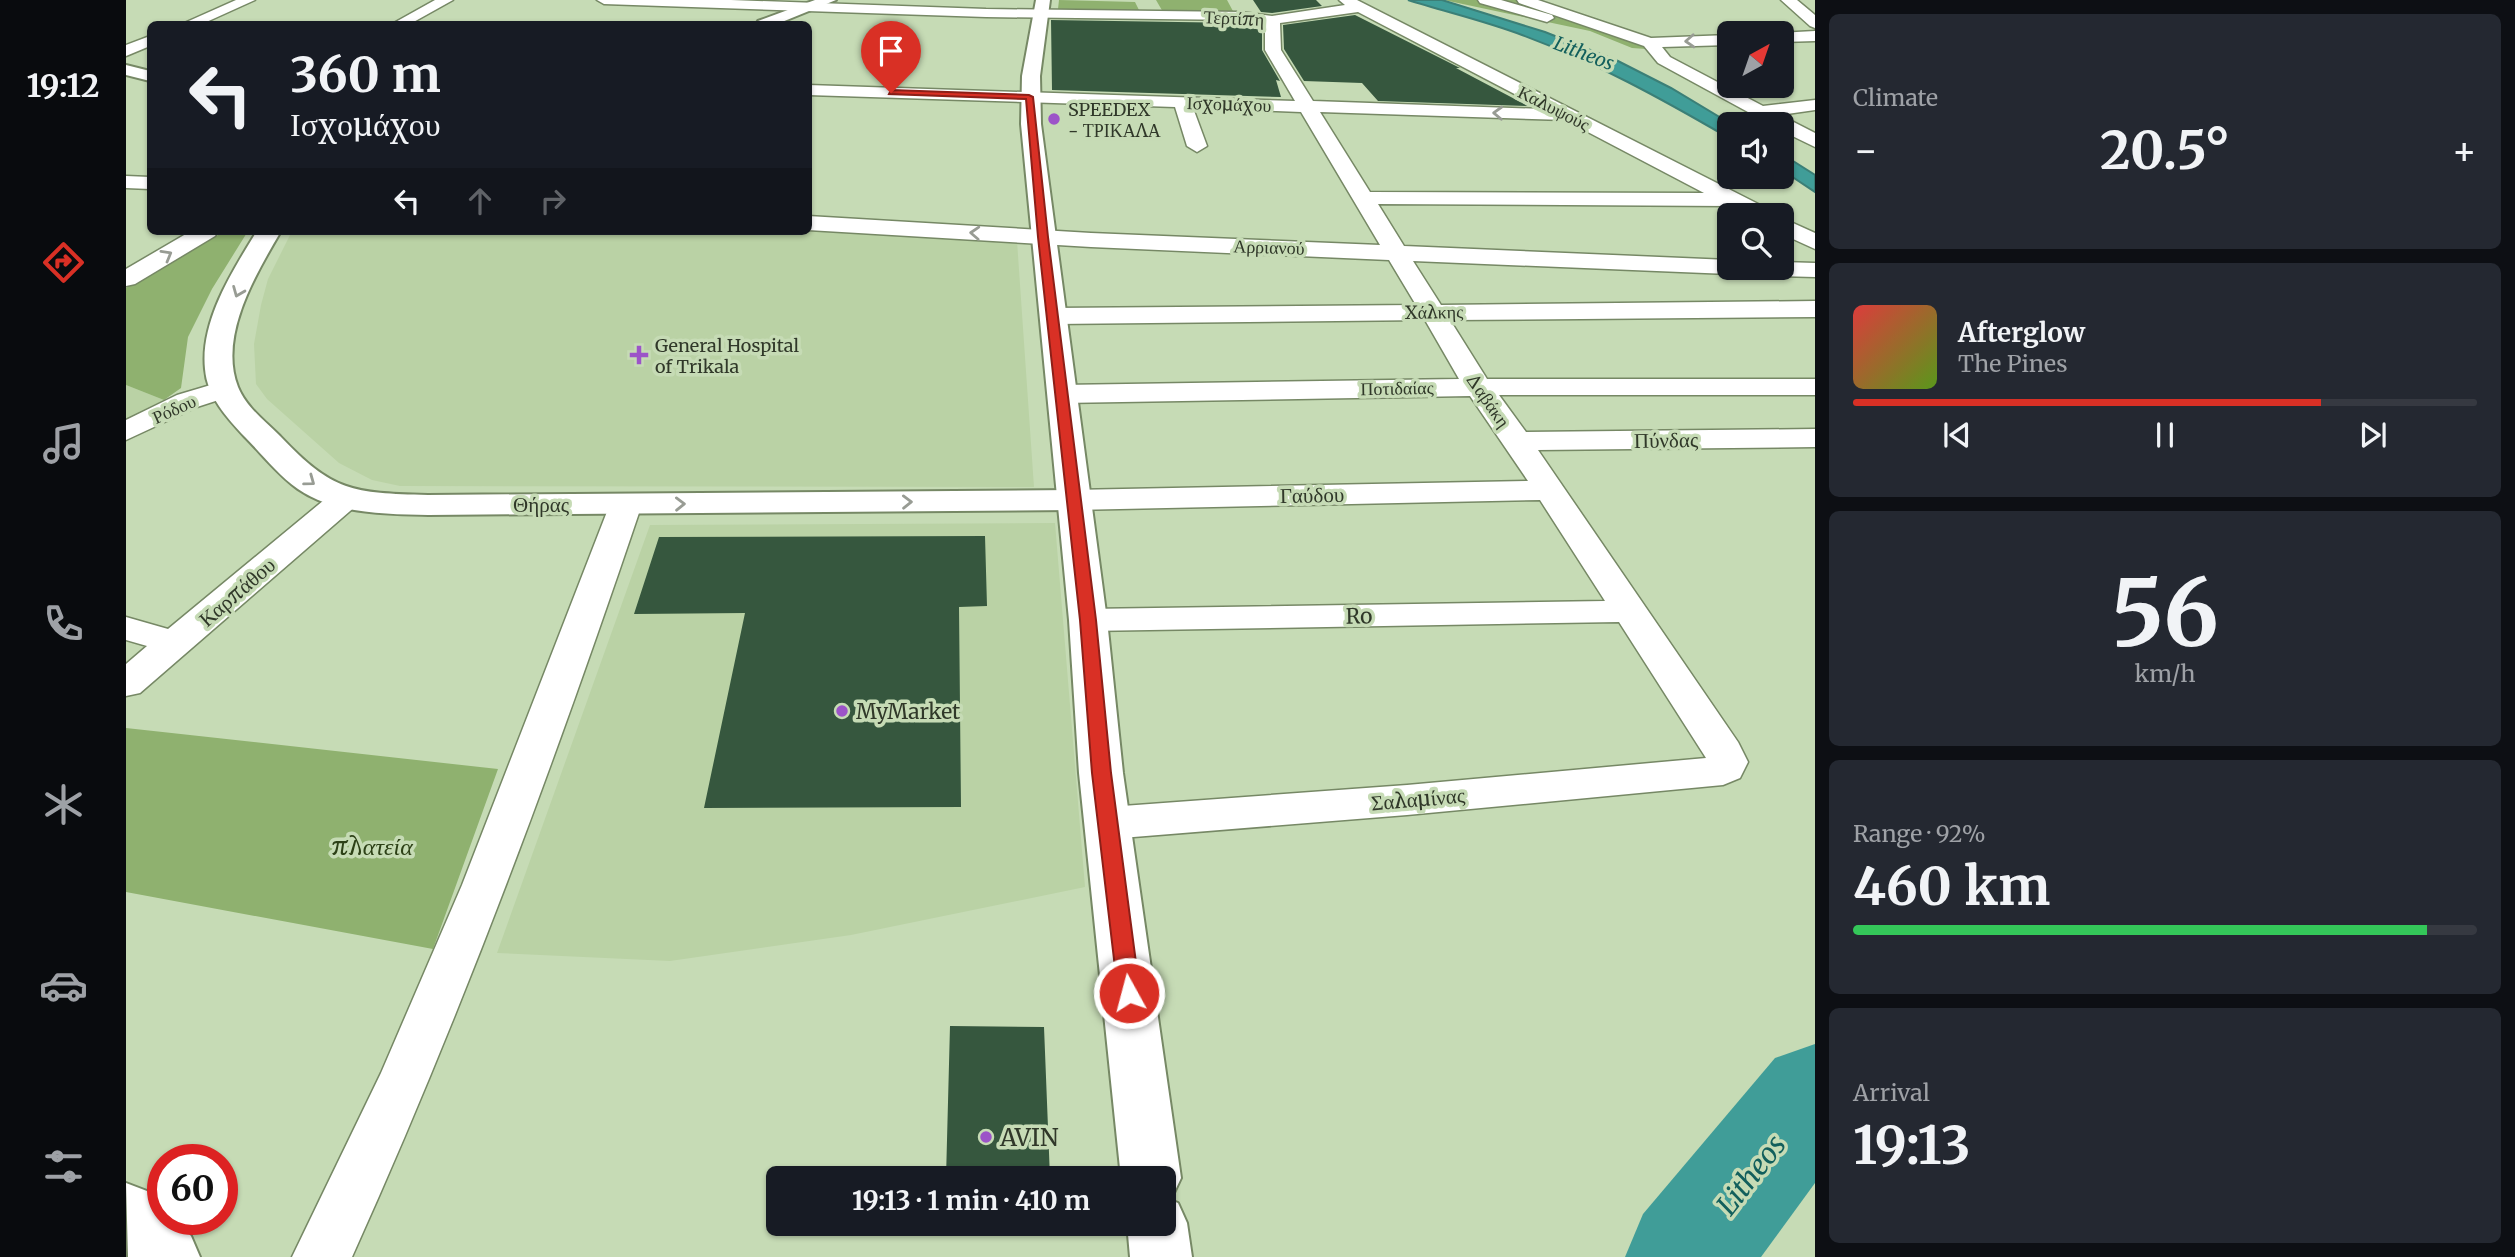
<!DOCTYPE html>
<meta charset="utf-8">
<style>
:root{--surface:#171b24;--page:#242831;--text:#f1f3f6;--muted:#9ea1a6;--line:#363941;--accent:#d93025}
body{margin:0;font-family:Merriweather,serif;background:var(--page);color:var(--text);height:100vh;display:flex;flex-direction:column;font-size:26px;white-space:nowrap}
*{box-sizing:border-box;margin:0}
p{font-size:23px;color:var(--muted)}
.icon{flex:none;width:38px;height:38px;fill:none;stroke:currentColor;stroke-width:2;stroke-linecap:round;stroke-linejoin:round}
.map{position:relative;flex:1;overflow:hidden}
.sheet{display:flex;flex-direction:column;gap:14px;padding:14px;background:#0d0f14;width:700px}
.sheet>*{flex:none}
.top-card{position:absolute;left:21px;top:21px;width:665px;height:214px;border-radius:10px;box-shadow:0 2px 5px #0004;background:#171b24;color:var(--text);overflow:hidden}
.needle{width:46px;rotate:40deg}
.fabs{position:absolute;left:1591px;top:21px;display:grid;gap:14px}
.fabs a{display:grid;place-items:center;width:77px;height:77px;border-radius:10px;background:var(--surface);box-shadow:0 2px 5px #0004;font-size:35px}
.speed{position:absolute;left:21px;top:1144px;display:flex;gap:14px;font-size:35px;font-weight:700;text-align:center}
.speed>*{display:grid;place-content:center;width:91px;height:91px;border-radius:50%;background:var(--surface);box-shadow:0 2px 5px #0004;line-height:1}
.speed .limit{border:10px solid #d22;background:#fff;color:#111}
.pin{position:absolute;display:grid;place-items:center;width:60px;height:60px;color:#fff;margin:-72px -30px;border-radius:50% 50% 50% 0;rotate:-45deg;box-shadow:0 0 7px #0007}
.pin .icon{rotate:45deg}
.me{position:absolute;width:77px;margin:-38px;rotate:353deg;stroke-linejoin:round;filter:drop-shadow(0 0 5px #0008)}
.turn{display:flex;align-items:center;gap:24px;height:147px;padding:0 28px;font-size:32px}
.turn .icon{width:91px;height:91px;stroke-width:2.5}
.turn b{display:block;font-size:49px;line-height:60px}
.lanes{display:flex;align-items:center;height:66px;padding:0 28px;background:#0003;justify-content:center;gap:35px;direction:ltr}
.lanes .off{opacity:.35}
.big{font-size:52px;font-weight:700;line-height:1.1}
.sheet .widget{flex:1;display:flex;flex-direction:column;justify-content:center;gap:10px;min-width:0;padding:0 24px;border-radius:10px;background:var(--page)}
.sheet .dial{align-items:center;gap:0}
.dial b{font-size:91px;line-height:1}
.song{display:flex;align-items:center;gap:21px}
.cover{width:84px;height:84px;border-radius:10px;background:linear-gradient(135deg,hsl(0 70% 55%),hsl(90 70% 35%))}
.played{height:7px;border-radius:4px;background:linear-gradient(90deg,var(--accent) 75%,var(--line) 75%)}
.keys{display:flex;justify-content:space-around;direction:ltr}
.heat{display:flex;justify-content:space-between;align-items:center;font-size:38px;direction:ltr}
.charge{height:10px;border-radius:5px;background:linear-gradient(90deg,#34c759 92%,var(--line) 0)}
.trip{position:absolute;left:640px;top:1166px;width:410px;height:70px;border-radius:10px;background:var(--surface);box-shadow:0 2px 5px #0004;font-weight:700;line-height:70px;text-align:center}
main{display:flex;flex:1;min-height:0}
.menu{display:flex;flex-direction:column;width:126px;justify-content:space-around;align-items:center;background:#090b0e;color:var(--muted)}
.menu .icon{width:49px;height:49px}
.menu .selected{color:var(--accent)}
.menu b{font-size:32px;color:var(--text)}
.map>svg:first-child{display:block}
</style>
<main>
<nav class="menu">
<b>19:12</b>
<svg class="icon selected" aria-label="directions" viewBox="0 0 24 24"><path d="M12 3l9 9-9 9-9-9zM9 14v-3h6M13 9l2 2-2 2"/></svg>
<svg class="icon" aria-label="music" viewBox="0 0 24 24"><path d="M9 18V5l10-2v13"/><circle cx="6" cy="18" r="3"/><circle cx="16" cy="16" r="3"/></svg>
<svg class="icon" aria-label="phone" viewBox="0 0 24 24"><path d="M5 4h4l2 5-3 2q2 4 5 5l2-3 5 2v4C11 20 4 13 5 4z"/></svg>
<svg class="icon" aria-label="climate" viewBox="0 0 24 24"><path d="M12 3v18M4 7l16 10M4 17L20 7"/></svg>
<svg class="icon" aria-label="car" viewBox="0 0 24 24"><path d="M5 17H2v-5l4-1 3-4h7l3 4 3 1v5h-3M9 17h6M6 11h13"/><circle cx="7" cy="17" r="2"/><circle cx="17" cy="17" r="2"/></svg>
<svg class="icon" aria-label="filters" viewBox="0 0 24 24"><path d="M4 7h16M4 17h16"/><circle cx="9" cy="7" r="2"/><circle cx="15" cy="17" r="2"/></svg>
</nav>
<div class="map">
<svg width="1689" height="1257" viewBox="0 0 1689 1257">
<rect width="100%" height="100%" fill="#c6dbb5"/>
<!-- built -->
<path fill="#bad2a5" d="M683,230L891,241L908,487L274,486L246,480L213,463L141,399L130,384L128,344L135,305L142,279L166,231Z
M0,385L38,400L0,418Z
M929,523L959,887L725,935L544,961L371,953L524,525Z"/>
<!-- green -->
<path fill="#8fb16f" d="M933,0L1009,2L1014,12L938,10L932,9Z
M1030,0H1101L1108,13L1037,12Z
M1318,0H1392L1520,44V49L1506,48L1464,31Z
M99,231H122L86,289L62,337L55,388L38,400L0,385V288Z
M0,728L372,769L307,949L0,892Z"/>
<!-- water -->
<path fill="#409d98" stroke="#3b7f77" stroke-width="2" d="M1282,0H1316L1419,32L1492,61L1545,88L1605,124H1603V138C1536,99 1469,62 1396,35C1359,21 1320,12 1282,0Z
M1656,154L1689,175V192L1656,170Z"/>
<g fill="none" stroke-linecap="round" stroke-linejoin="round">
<!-- river -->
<path fill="#409d98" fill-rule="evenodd" d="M1689,1044V1183L1635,1257H1499L1517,1214L1649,1058Z"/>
</g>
<!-- building -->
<path fill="#36573e" d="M1127,0H1190L1196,6L1146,13L1135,12Z
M1229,15L1334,68H1330L1402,106L1252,101L1236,83L1178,81L1158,49L1157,25Z
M925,20L1115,23L1136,26V50L1154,81L1150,80L1155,97L926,90Z
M859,536L861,606L833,607L835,807L578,808L619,613L508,614L533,537Z
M824,1026L918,1027L924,1178H820Z
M819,1223H925L926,1235L819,1234Z"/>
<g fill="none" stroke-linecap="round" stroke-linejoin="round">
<defs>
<path id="street" d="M110,0H129L76,24H56Z
M309,0H327L284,24H266Z
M471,0H605L860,9L1115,12L1146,16L1219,5L1213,0H1231L1644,210L1647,215H1620L1602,206L1252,204L1278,246L1603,260V268H1656V262L1689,263V277L1623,275L1613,270L1603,274L1287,261L1315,305L1689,301V317L1324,320L1361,379H1689V395H1373L1400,432L1689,429V447L1412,450L1612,742L1622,762L1614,778L1597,785L1281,815L983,839L968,834L961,823L968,812L983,807L1281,785L1580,758L1493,622L962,631L949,628L944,620L949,612L962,609L1479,601L1414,500L947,510L936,507L931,500L936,493L947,490L1402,481L1344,396L936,403L926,400L922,394L926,388L936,385L1333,379L1299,320L928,324L919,321L915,316L919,311L928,308L1290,305L1263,260L965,247L682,230V216L965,233L1254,245L1175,112L1067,108L1081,146L1071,152L1061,146L1049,107L682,95V85L1169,101L1139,50V24L1115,20L860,17L478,4ZM1232,12L1417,109L1187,101L1155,50L1154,23ZM1194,112L1439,120L1578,193L1244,192Z
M1352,0H1375L1426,15L1428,18L1421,22L1354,3Z
M1391,0H1412L1525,38L1603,35V45L1536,47L1544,57L1637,106L1689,100V110L1654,115L1689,133V147L1656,131V124H1644L1532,63L1518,46L1393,3Z
M1655,0H1671L1689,15V28L1684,26Z
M1689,31V41L1656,42V33H1652Z
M24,36V46L0,56V45Z
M0,176L24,177V189L0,188Z
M1656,218L1689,233V249L1656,234Z
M65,231H92L89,236L9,284L0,286V269Z
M98,381L108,383L112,389L108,395L71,407L0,440V420L51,395Z
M220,488L231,491L236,498L231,505L14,693L0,696V664L21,646L0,640V617L42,629L209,491Z
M500,494L511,497L516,504C430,759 337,1011 226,1257H166L255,1073L336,885L484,504L489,497Z"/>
<path id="secondary" d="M689,0H710L651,24H630L632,21Z
M0,65L24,71V81L0,75Z
M131,231H155C130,274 92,336 112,387C120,407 139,421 154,436C207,492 226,493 302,495L947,490L959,493L964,500L959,507L947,510L302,515C259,514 208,514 172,489C152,475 136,454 119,437C101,418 81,396 79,369C74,321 107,270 131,231Z
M0,1183L21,1191L37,1207V1220H49L65,1236L74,1257H2Z"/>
<path id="primary" d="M910,0H924L914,76L915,124L981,620L997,773L1055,1178L1046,1197L1042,1199L1052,1203L1061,1223L1066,1257H1004L1001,1223H1038V1178H995L953,773L943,620L895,124L896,76Z"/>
</defs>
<!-- street casing -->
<use href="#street" stroke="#768865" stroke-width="3"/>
<!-- secondary casing -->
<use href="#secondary" stroke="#768865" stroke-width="4"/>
<!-- primary casing -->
<use href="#primary" stroke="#768865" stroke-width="4"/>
<!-- street -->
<use href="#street" fill="#fff" fill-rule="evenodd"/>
<!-- secondary -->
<use href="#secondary" fill="#fff" fill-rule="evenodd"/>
<!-- primary -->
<use href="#primary" fill="#fff" fill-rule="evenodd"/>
</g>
<!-- one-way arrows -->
<defs><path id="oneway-chevron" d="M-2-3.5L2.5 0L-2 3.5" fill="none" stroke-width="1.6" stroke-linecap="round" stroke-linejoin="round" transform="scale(1.75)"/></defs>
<g stroke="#989c94">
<use href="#oneway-chevron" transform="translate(1564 41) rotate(177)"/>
<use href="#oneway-chevron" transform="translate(1372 113) rotate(-178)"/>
<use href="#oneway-chevron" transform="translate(849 233) rotate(-177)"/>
<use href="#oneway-chevron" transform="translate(41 255) rotate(-30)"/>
<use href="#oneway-chevron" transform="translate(112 292) rotate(112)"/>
<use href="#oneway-chevron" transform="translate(184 481) rotate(36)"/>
<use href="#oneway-chevron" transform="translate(781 502) rotate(-1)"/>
<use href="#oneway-chevron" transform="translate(554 504) rotate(-1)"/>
</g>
<!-- route -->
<path fill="#d93025" stroke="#8d1f18" stroke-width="2" d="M765,90L903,95L907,97L922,237L970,620L985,773L1014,993L1010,999L1003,1002L995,999L992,993L966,773L954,620L912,237L900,99L763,94Z"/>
<!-- markers -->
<g fill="#9c54c8" stroke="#c6dbb5" stroke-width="2.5">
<circle cx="928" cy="119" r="7"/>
<path d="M509.5 344.5h7v7h7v7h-7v7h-7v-7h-7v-7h7z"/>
<circle cx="716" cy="711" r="7"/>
<circle cx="860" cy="1137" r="7"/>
</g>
<g text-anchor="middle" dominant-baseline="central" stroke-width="7" stroke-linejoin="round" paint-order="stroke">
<!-- far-street labels -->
<g font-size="18" fill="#303829" stroke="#c6dbb5">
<text transform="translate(1108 18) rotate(3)">Τερτίπη</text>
<text transform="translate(1103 104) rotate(2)">Ισχομάχου</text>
<text transform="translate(1428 108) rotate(27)">Καλυψούς</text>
<text transform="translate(1143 247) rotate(2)">Αρριανού</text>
<text transform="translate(1308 312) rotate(-1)">Χάλκης</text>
<text transform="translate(1271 388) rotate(-1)">Ποτιδαίας</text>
<text transform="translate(1362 400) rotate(55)">Δαβάκη</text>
<text transform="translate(48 409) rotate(-24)">Ρόδου</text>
</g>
<!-- far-poi labels -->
<g font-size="18" fill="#303829" stroke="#c6dbb5" text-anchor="start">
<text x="942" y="109">SPEEDEX<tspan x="942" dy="21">- ΤΡΙΚΑΛΑ</tspan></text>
<text x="529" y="345">General Hospital<tspan x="529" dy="21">of Trikala</tspan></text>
</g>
<!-- far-water labels -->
<g font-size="19" font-style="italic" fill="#125f5c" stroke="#c6dbb5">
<text transform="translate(1458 53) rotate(21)">Litheos</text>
</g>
<!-- street labels -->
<g font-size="21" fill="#303829" stroke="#c6dbb5">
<text transform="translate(1540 440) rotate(-1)">Πύνδας</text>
<text transform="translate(1186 495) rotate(-1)">Γαύδου</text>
<text x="415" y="504">Θήρας</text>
<text transform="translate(111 592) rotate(-41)">Καρπάθου</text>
<text transform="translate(1233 616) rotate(-1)">Ro</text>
<text transform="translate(1292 799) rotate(-5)">Σαλαμίνας</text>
</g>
<!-- poi labels -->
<g font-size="21" fill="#303829" stroke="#c6dbb5" text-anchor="start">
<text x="730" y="711">MyMarket</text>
</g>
<!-- near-park labels -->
<g font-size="24" font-style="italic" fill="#2d4117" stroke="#c6dbb5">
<text x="246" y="846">πλατεία</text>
</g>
<!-- near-poi labels -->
<g font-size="24" fill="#303829" stroke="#c6dbb5" text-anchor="start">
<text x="874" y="1137">AVIN</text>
</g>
<!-- near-water labels -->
<g font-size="28" font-style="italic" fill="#125f5c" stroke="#c6dbb5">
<text transform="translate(1625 1175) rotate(-52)">Litheos</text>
</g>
</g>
</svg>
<div class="fabs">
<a><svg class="needle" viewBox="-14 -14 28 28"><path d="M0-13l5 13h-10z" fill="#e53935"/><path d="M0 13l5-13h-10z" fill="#9ea1a6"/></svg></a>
<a><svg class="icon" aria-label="sound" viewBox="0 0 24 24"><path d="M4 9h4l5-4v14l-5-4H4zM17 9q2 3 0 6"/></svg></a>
<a><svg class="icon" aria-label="search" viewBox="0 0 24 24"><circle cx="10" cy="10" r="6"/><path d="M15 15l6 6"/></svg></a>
</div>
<div class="speed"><div class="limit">60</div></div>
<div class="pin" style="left:765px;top:93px;background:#d93025"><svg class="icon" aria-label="arrive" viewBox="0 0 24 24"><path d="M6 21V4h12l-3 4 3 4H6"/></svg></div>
<svg class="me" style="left:1003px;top:993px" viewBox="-20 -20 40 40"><circle r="17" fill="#d93025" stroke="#fff" stroke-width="3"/><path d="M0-11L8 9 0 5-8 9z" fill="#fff"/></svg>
<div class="trip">19:13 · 1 min · 410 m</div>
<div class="top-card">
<div class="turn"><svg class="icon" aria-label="left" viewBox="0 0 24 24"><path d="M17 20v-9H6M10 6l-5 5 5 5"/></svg><div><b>360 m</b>Ισχομάχου</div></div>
<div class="lanes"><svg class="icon" aria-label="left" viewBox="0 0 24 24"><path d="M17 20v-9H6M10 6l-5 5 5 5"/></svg><svg class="icon off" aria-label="ahead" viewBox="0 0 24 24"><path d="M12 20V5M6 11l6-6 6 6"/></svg><svg class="icon off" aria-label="right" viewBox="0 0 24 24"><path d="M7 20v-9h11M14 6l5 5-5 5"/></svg></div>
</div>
</div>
<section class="sheet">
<div class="widget"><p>Climate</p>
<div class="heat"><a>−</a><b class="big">20.5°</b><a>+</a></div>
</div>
<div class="widget">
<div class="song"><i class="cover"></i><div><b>Afterglow</b><p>The Pines</p></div></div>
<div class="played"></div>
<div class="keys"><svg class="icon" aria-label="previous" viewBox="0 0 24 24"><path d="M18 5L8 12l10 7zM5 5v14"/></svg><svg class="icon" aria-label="pause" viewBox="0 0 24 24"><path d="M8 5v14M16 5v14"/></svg><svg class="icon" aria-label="next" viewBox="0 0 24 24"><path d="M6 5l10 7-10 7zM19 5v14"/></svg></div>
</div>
<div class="widget dial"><b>56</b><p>km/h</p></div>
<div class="widget"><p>Range · 92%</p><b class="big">460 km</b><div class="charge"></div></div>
<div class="widget"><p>Arrival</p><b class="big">19:13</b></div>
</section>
</main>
